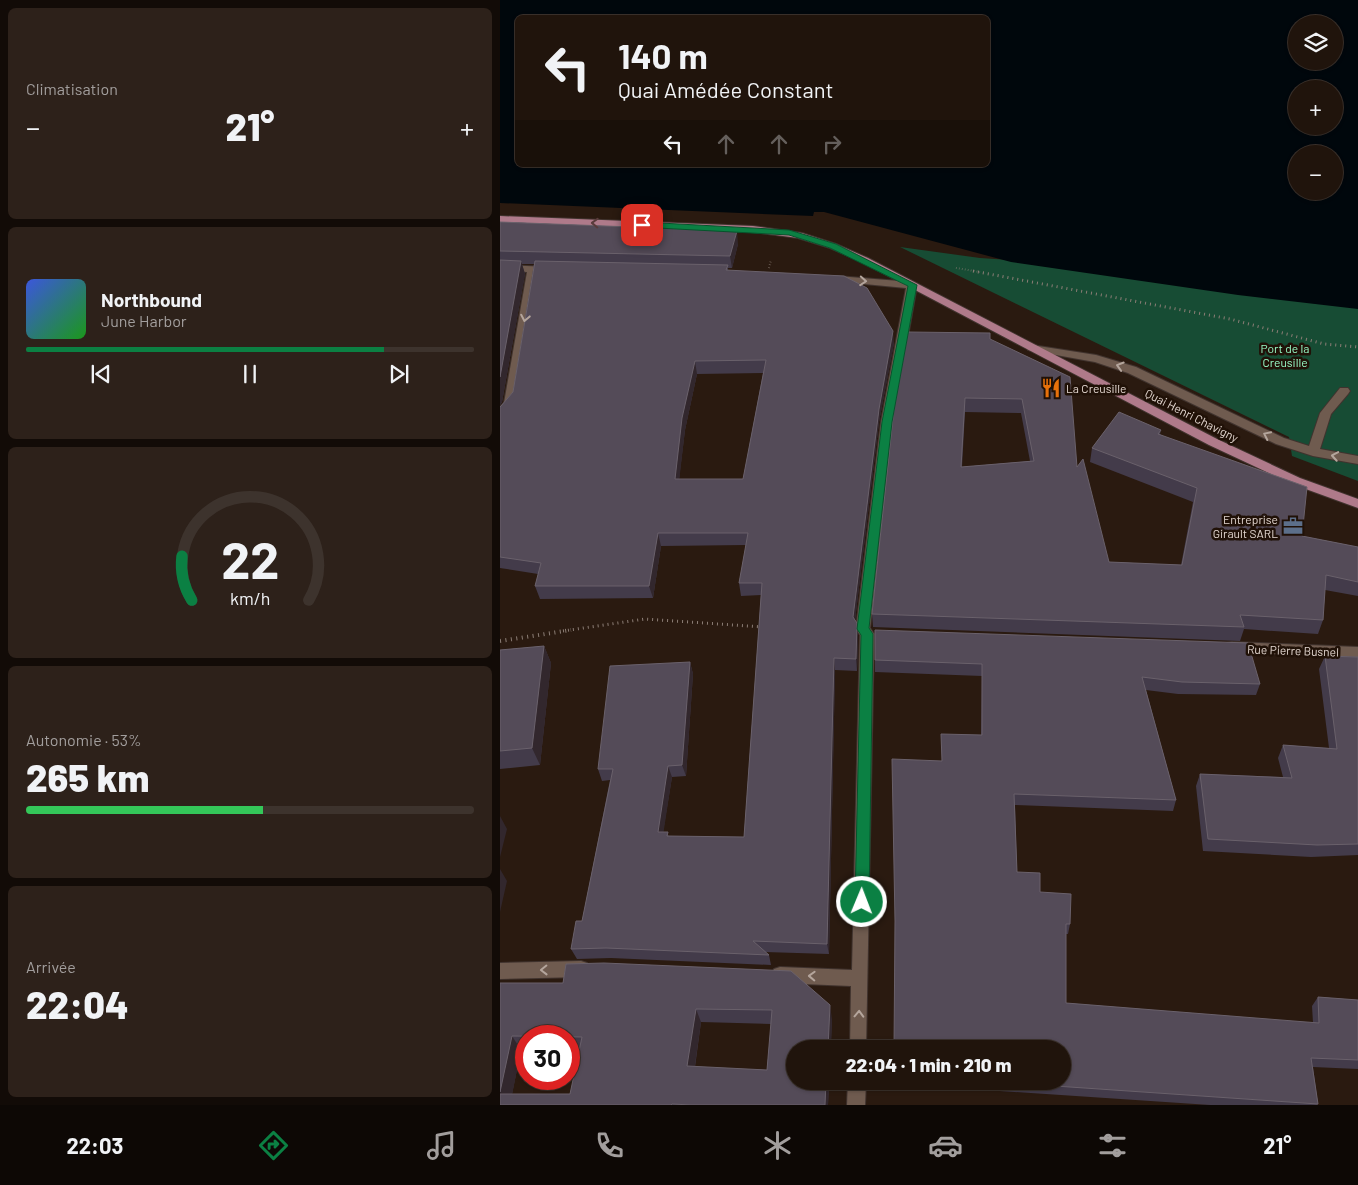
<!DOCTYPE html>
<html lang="fr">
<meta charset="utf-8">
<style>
:root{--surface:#20140c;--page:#2d211a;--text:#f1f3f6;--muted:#a29e9d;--line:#3d332d;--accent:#0b8043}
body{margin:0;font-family:Barlow,sans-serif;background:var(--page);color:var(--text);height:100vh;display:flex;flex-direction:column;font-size:19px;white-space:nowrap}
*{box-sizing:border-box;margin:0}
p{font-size:16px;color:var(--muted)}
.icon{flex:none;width:28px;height:28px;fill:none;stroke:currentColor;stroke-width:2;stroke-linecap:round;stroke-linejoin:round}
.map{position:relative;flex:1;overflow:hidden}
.panel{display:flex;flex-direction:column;gap:8px;padding:8px;background:#120b07;width:500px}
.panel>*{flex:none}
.banner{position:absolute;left:15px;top:15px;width:475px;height:152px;border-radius:8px;box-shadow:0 1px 4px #0004,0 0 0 1px var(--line);background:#20140c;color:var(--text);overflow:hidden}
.buttons{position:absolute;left:788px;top:15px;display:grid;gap:10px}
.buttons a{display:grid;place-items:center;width:55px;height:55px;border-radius:50%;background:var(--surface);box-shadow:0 1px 4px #0004,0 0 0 1px var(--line);font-size:25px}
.speed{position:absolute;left:15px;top:1025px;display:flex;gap:10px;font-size:25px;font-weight:700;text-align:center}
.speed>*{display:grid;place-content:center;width:65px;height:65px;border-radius:50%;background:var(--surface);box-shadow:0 1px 4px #0004,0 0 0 1px var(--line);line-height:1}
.speed .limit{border:8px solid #d22;background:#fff;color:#111}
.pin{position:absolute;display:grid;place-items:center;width:42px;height:42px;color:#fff;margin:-21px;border-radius:10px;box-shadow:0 2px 8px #0006}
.me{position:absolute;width:55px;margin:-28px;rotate:1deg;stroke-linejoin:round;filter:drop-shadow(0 0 4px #0008)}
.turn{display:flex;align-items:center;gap:18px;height:105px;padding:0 20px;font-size:22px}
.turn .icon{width:65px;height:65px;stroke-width:2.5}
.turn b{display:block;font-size:35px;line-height:42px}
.lanes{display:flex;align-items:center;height:48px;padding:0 20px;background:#0003;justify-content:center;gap:25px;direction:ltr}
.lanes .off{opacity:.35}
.big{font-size:38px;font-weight:800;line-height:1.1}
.panel .tile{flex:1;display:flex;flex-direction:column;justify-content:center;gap:8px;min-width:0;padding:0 18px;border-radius:8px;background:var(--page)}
.panel .dial{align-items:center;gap:0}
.dial svg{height:130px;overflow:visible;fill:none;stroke:var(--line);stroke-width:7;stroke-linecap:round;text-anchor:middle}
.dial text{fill:var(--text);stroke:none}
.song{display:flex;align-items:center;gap:15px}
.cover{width:60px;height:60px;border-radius:8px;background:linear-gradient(135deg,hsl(230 70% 55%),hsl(120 70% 35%))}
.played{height:5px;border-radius:2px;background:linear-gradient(90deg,var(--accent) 80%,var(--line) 80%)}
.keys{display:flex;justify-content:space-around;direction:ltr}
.heat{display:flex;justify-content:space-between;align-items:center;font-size:28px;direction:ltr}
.charge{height:8px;border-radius:4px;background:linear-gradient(90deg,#34c759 53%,var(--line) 0)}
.trip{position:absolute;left:286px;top:1040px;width:285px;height:50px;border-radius:25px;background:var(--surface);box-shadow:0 1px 4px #0004,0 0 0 1px var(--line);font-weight:800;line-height:50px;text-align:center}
.menu{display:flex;height:80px;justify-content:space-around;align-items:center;background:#0d0805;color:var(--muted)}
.menu .icon{width:35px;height:35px}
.menu .selected{color:var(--accent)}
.menu b{font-size:22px;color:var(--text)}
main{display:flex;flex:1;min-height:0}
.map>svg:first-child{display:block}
</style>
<main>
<section class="panel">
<div class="tile"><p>Climatisation</p>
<div class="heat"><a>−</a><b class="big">21°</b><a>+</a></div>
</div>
<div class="tile">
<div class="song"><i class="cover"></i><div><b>Northbound</b><p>June Harbor</p></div></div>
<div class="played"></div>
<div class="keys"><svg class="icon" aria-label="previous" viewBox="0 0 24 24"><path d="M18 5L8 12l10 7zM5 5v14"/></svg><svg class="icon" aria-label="pause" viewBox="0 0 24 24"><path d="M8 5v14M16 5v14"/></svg><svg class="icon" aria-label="next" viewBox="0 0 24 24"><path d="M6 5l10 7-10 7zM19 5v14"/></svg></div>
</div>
<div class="tile dial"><svg viewBox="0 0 100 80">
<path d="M14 69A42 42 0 1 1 86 69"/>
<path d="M14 69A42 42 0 0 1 8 42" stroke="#0b8043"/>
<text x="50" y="56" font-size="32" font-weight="700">22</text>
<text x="50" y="72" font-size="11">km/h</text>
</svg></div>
<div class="tile"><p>Autonomie · 53%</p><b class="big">265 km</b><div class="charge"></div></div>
<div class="tile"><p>Arrivée</p><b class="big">22:04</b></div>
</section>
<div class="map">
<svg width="858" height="1105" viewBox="0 0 858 1105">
<rect width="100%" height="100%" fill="#2a1a10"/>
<!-- green -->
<path fill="#174c34" d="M400,247L480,258L544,262L858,293V481L792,456L789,437Z"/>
<!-- water -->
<path fill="#00070c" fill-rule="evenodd" d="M0,0H858V309L738,295L511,262L324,212H314L313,216L0,203ZM18,18H488V165H18ZM796,24H834V61H796ZM796,89H834V126H796ZM796,154H834V191H796Z"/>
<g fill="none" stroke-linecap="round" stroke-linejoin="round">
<defs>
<path id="minor" d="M0,265L50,267L55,270L50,273L37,272L15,404L4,418L0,419V407L4,403L27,272L0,271Z
M337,276L412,282L417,285L393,422L370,628L374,634L366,1049H350L351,986L280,983L274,981L272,975L274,969L280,967L352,970L360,635L356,629L381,422L406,288L333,281L332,279Z
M532,345L596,355L636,367L784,438L809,446L820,413L840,388H848L850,391L848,394L831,414L820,449L858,456V464L813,456L776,444L628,373L595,362L528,350L527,348L528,346Z
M732,642L858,647V657L732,652L727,651L725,647L727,643Z
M81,961L87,963L89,969L87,975L81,977L0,979V963Z
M348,1081H366L365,1105H347Z"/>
<path id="major" d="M0,216L253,226L302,233L336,244L368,258L717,439L800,478L858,499V508L792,484L709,445L362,262L330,248L298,238L253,232L0,222Z"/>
</defs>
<!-- minor casing -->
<use href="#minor" stroke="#40332e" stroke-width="2"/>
<!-- major casing -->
<use href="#major" stroke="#40332e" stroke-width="2"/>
<!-- path-far2 -->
<path stroke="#8c7e76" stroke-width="2" stroke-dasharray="0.5 2.5" stroke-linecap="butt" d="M269,268L271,260
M456,268L480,272"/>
<!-- path-far1 -->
<path stroke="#8c7e76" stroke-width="3" stroke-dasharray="1 4" stroke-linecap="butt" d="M473,271L730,319L824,344L858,347
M63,631L145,619L263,627"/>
<!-- path -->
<path stroke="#8c7e76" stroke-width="4" stroke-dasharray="1 4.5" stroke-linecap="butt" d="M0,641L71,630"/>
<!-- minor -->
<use href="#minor" fill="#6f5b4f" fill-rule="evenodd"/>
<!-- major -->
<use href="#major" fill="#af7a8a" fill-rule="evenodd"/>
</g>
<!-- wall -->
<path fill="#433b4a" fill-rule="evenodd" d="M0,222L238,244L232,268H228V270L394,343L379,422L355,620L358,636L357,671L335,670L329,954L265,952L269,955L271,965L111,958L77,959L71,949L82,921L110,780L102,781L98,769L190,662L193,674L186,776L172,777L163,832L169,836L244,837L261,595L241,596L239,583L246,545L161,546L153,598L40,599L35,586L38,574L0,568V407L1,406L13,392L34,264H22L25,274L2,402L0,405ZM263,373L243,479H179L185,430L197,374Z
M490,340L577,467L609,562L681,565L693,502L590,462L592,448L661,430L660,434L802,536L858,547V596L825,590L823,620L818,634L744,629L740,641L373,627L372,614ZM465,412L521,413L530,461L462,467Z
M375,630L760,684L756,695L678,694L646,690L676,800L673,811L515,805L517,872L540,892L570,924L568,934H566V1003L813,1023L812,1006L818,997L858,1000V1069L813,1067L818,1104L817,1105H710L394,1084V1081H562L441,761L481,735L482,676L375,672Z
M44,646L51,663L40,765L0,769V650Z
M825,656L858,657V855L811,857L703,851L696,786L700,774L783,777L778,758L783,745L829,748L819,669Z
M66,964L332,1019L328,1105H0V983H63ZM201,1022L271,1024L267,1070L195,1067ZM26,1036H69V1050H80L70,1094H12L21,1050H26Z"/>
<!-- shaded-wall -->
<path fill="#32272d" d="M237,231L238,244L232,268L230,256Z
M21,261L25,274L2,402L0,405V377Z
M393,331L394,343L379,422L354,629L353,617L379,409Z
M195,361L197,374L185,430L178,491L175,479L182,418Z
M158,533L161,546L153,598L149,586Z
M357,623L358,636L357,671L356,659Z
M44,646L51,663L40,765L32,748Z
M334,658L335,670L329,954L327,944Z
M190,662L193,674L186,776L182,765Z
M168,766L172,777L162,842L158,832Z
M0,816L7,829L0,857Z
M0,869L7,881L0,912Z
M330,1005L332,1019L331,1049H328Z
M196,1009L201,1022L193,1079L187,1066Z
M12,1036L21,1050L10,1105L0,1095V1092Z
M326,1081H329L328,1105H325Z"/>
<!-- building -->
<path fill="#544b58" stroke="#6a616b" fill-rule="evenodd" d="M0,222L237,231L230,256L0,251Z
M0,260L21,261L0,377Z
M35,261L228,265L226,270L344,276L367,288L393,331L379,409L353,617L357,623L356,659L334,658L327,944L253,941L269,955L106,948L71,949L76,921H82L113,769H98L110,666L190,662L182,765L168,766L158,832H168L167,836L244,837L262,583H239L248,533H158L149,586H35L41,563L0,557V407L1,406L13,392ZM266,360L243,479H175L182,418L195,361Z
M408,332L490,333V339L570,377L577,467L583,459L609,562L682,565L697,488L592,448L619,412L661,430L658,434L807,487L802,536L858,547V582L826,575L823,620L740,615L744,627L372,614L394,408ZM465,398L522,399L534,461L461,467Z
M375,630L748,643L760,684L682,682L642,677L676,800L514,794L517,872L540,873V892L571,894L570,924H566V1003L819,1023L818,997L858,1000V1060L811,1058L818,1104L482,1081H562V1049H394L395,921L392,759L442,761L441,734L482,735V664L375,660Z
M44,646L32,748L0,751V650Z
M825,656L858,657V844L817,845L708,839L700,774L792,778L783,745L837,749Z
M104,963L291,971L330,1005L328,1049H295V1081H326L325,1105H191L172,1104L171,1105H0V1094H70L82,1037L12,1036L0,1092V983H63L66,964ZM196,1009L272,1010L267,1070L187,1066Z"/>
<!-- one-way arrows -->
<defs><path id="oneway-chevron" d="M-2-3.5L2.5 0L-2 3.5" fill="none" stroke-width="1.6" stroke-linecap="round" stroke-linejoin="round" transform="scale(1.25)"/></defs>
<use stroke="#593b3b" href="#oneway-chevron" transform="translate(95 223) rotate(-178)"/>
<g stroke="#b4a59c">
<use href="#oneway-chevron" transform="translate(363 281) rotate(4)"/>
<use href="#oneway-chevron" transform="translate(25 318) rotate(101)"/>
<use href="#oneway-chevron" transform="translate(620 366) rotate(-163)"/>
<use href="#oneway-chevron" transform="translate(767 435) rotate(-154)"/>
<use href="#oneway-chevron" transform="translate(835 456) rotate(-170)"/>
<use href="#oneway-chevron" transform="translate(44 970) rotate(179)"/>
<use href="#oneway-chevron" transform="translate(312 976) rotate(-178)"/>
<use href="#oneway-chevron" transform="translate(359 1014) rotate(-88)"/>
</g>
<!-- route -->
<path fill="#0b8043" stroke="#07532c" d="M142,222L289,230L336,244L417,285L392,422L369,628L373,634L369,902L367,906L362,908L357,906L355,902L361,635L357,629L382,422L408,286L330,248L289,235L139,227V223Z"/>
<!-- icons -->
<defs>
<symbol id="restaurant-bare" viewBox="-9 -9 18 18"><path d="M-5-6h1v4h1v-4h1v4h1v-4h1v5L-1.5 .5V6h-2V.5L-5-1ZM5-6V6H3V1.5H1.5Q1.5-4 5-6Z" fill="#e8710a" stroke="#201107" stroke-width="2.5" paint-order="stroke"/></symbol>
<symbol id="office-bare" viewBox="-9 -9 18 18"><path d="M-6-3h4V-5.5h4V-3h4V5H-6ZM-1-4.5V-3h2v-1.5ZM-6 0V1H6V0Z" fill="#5c6f8a" stroke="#201107" stroke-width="2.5" paint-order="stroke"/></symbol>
</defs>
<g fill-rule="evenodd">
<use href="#restaurant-bare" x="537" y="374" width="28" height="28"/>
<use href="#office-bare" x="779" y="512" width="28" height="28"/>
</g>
<g text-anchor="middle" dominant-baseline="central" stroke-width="5" stroke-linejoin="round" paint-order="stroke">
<!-- park labels -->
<g font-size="12" fill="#97fbc7" stroke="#201107">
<text x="785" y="348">Port de la<tspan x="785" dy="14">Creusille</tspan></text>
</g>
<!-- poi labels -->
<g font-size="12" fill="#e2d6cf" stroke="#201107" text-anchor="start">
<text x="566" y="388">La Creusille</text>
<text x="778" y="519" text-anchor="end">Entreprise<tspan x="778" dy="14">Girault SARL</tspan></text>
</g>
<!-- street labels -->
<g font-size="12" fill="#e2d6cf" stroke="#201107">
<text transform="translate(692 415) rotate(27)">Quai Henri Chavigny</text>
<text transform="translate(793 650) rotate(2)">Rue Pierre Busnel</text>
</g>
</g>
</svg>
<div class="buttons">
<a><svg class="icon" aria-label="layers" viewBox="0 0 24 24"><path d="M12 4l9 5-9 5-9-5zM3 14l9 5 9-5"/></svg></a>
<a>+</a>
<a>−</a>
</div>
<div class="speed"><div class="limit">30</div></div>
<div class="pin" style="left:142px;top:225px;background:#d93025"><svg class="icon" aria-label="arrive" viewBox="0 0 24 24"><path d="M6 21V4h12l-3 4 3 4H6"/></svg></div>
<svg class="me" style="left:362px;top:902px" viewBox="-20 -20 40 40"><circle r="17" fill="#0b8043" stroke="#fff" stroke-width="3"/><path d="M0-11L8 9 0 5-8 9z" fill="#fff"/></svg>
<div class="trip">22:04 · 1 min · 210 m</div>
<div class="banner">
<div class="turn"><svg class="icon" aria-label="left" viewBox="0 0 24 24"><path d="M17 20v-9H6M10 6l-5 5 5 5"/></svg><div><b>140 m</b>Quai Amédée Constant</div></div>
<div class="lanes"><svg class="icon" aria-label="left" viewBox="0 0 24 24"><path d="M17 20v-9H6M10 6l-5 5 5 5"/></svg><svg class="icon off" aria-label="ahead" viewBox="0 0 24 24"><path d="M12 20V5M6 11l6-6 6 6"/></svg><svg class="icon off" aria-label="ahead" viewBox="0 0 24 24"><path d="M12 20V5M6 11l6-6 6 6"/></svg><svg class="icon off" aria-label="right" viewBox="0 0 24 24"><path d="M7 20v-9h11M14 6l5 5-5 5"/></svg></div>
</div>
</div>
</main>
<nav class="menu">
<b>22:03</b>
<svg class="icon selected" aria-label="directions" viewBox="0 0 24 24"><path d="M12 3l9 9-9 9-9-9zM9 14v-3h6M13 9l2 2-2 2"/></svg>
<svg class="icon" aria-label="music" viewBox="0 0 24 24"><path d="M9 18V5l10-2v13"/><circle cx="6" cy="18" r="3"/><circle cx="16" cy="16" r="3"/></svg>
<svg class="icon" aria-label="phone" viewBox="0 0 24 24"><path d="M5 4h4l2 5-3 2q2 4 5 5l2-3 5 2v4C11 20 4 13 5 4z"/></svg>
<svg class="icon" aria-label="climate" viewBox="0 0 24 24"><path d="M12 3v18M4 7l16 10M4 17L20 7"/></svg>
<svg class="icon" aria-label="car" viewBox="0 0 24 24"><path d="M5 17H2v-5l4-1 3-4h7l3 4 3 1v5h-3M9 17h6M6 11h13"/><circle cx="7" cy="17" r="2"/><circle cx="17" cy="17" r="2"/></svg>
<svg class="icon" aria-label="filters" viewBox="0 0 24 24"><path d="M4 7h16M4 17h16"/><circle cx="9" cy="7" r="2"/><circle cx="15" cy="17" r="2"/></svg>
<b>21°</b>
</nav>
